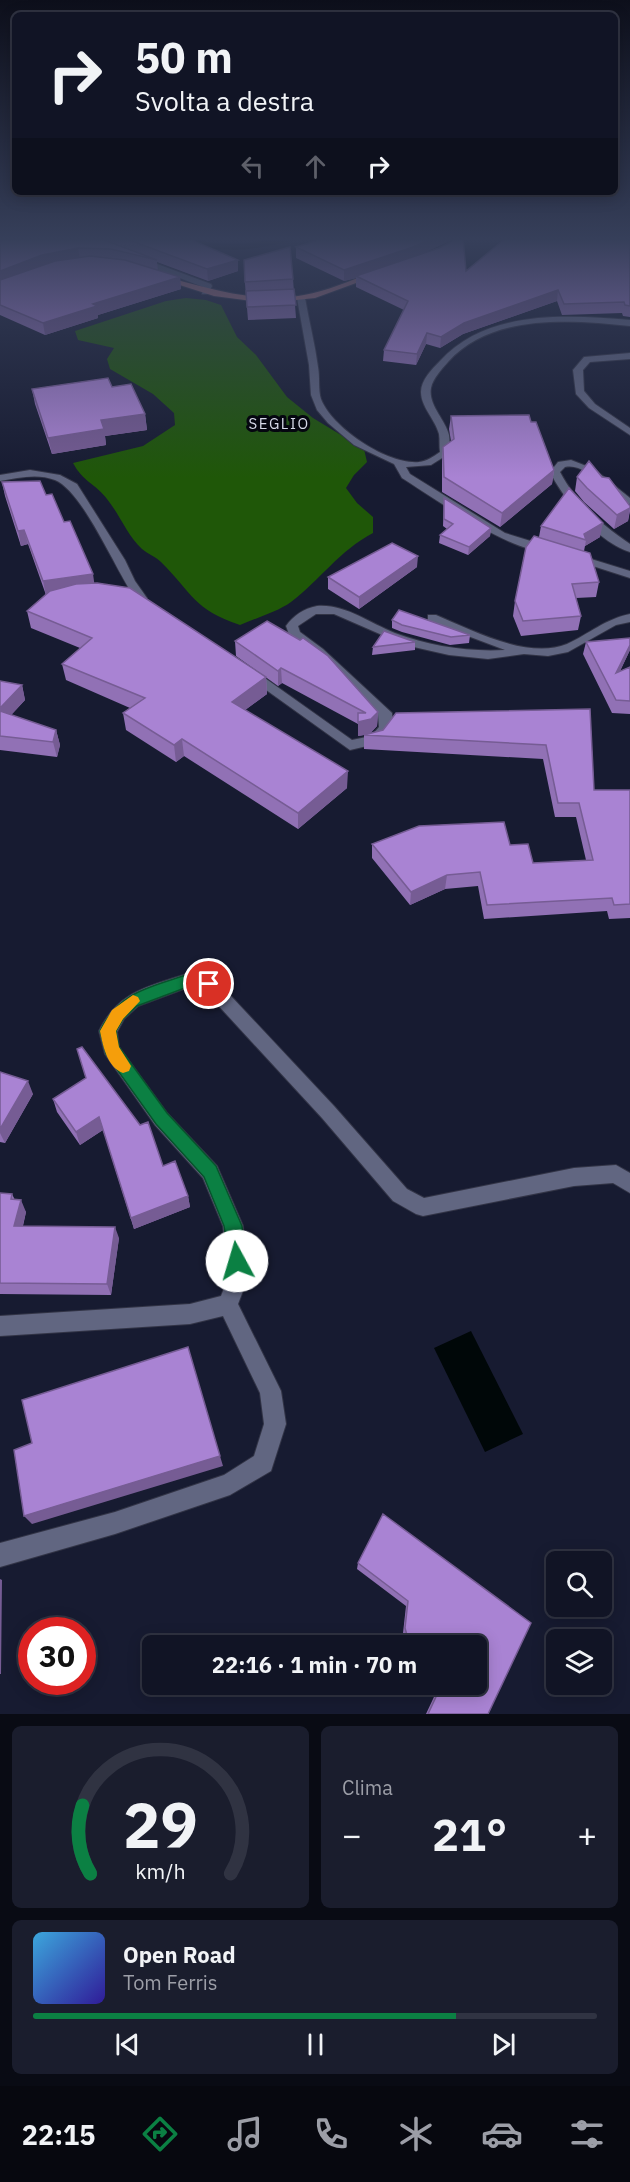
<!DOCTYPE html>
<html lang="it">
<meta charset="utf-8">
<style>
:root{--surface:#111425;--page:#1a1d2d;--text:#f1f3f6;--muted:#9c9ea7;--line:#303342;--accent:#0b8043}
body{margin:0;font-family:"IBM Plex Sans",sans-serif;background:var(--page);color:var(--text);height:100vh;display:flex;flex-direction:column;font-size:22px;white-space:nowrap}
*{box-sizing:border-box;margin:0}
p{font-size:20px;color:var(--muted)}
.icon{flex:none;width:33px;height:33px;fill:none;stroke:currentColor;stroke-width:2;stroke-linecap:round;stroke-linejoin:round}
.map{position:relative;height:1714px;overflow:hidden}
.panel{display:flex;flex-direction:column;gap:12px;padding:12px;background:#090b14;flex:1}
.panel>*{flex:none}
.banner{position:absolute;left:12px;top:12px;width:606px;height:183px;border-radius:9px;box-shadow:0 3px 15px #0003,0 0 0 2px var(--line);background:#111425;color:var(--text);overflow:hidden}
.controls{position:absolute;left:546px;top:1551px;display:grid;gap:12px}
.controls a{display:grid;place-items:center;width:66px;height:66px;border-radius:9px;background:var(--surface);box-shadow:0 3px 15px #0003,0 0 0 2px var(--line);font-size:30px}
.speed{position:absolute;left:18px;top:1617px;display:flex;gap:12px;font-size:30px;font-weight:700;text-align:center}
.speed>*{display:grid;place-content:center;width:78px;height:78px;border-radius:50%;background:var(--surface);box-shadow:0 3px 15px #0003,0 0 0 2px var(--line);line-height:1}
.speed .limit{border:9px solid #d22;background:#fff;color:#111}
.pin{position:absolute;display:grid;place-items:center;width:51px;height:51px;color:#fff;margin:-26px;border:3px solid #fff;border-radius:50%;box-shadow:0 2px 6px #0007}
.me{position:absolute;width:66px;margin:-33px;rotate:354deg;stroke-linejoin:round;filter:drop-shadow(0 0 4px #0008)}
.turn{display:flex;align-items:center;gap:21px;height:126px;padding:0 24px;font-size:27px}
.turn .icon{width:78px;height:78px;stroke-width:2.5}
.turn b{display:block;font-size:42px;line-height:51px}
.lanes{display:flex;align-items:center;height:57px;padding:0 24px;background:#0003;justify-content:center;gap:30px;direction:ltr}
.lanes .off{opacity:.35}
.big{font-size:45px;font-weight:700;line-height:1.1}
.panel .card{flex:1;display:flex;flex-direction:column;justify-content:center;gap:9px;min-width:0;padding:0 21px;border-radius:9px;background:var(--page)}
.panel .dial{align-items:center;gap:0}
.dial svg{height:156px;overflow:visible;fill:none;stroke:var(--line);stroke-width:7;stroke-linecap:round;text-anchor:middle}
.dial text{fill:var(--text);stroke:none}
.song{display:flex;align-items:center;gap:18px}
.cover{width:72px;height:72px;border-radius:9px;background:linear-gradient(135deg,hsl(200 70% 55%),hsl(250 70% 35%))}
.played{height:6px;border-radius:3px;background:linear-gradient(90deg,var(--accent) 75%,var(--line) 75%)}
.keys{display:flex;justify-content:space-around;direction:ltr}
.heat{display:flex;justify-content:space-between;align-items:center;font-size:33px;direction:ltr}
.panel .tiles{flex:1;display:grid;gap:12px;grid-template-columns:1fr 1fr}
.card:last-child{grid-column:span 2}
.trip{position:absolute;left:142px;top:1635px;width:345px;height:60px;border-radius:9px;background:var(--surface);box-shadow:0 3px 15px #0003,0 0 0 2px var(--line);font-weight:700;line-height:60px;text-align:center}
.menu{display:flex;height:96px;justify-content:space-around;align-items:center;background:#07080f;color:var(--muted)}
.menu .icon{width:42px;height:42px}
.menu .on{color:var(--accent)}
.menu b{font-size:27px;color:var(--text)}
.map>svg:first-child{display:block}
</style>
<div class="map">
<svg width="630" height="1714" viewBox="0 0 630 1714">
<rect width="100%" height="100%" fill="#171b31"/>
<!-- forest -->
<path fill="#1f5708" d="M186,298L206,300L221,305L237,337L256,355L287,397L313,418L364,449L367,462L354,475L346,488L357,503L373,517V533C339,551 321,579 291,602C277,612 256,618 240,625C193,609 193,594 161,562C156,557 148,554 142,549C127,535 120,515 107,499C96,484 83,482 73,463L143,446L175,425L174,413L153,394L110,369L107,359L114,348L78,340L75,331L166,301Z"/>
<!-- water -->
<path fill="#000708" d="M471,1331L523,1434L485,1452L434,1348Z"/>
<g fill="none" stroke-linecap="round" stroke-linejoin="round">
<!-- stream -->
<path stroke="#000708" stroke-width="6" d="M181,238C223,252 248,248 291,238"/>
<defs>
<path id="minor" d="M141,258L211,284L212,286L208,294H202L203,287L138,262L137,260Z
M301,296L305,298C309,321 315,344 318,367C320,377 318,390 321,399C332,428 388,465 419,462C427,461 433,457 440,452C439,446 440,440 439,434C435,419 421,407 421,392C421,380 432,369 440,361C487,309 567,315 630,320V326C571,320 492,313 448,362C442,369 433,378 431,388C428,405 445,419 449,435C450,441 449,447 450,453L431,465L406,467L410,474L505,533L550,547V551C518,558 431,496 402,478L394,464L354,445L328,423L317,410L311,395L309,365L297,298Z
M630,353V359L590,362L583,370L584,391L595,404L630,428V435L589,408L576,394L573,370L584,357Z
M571,460L594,469L630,498V504C607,500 591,462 565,467L560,472C577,504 601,524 630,544V552C599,543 564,500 550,472L558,462Z
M30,470L60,475L77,484L125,560L135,581L147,598L145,601H137C116,572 84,492 55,480C37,473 18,478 0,481V475Z
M575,554L630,571V578L571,559L569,557Z
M317,606C346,604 369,623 395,633C430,646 467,652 505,650L428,621V615H436C472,630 528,660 567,644C589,634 605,619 630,614V622L616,625L568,652L548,656L524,654L488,659L449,655L405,645L334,614H316L298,626L300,632L323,649L392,713L393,728L380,743L350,750L244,674L250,670L255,671L352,740L371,736L379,727L378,714L315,655L290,637L286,626C294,615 303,609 317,606Z
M189,973L215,979L334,1106L407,1189L424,1198L574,1168L616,1165L630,1173V1193L613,1183L574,1186L423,1216L416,1214L393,1201L322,1118L204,990L189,987L138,1006L124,1019L117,1032L119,1047L167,1113L217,1166L243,1226L248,1278L238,1304L281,1391L286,1424L271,1471L230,1495L115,1534L0,1567V1543L115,1512L224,1475L254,1456L264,1424L260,1393L223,1316L190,1324L0,1336V1316L190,1304L221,1296L228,1278L223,1226L203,1178L155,1125L105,1054L99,1031C119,990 149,987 189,973Z"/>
<path id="major" d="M371,273L378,275L315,298L267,303L214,296L158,278L162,276C209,288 255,304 304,295C327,291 349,281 371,273Z"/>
</defs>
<!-- minor casing -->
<use href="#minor" stroke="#323446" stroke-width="2"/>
<!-- major casing -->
<use href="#major" stroke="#323446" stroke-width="2"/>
<!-- minor -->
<use href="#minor" fill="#616681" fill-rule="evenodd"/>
<!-- major -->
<use href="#major" fill="#b97980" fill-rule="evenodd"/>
</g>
<!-- wall -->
<path fill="#9171b5" d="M2,238H187L238,271L208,281L157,262L158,271L180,277L181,289L98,315V318L45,335L0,315V240H4Z
M326,238H456L421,254L466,271L630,238V317L623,316L622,313L562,315L557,301L463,334L440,348L426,344L416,365L383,361L384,350L404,310L356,287V278L344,281L296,258V247Z
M244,272L293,279L296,318L248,320Z
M112,387L145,414L147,430L105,436L106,445L52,454L35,404L32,389Z
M451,416L531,422L554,470L552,484L500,527L442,492V461L443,447L451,441L449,429Z
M577,477H602L630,506V511L628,521L614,529L584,502L575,491Z
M2,482L46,495L64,522L94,583L266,677L267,694L245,710L347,788L298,829L184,756L176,762L126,730L123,713L130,708L66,680L62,664L80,648L31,628L27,611L46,595L28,544L21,546L5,496Z
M444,498L491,528L490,536L468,555L439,543L440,535L447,529L443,526Z
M541,526L600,537L585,546L584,551L599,582L596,597L576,598L581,616L578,630L521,636L513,616L515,601L539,537Z
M417,567L359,609L328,589V577Z
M392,620L470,635L469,643L450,645L402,632L392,628Z
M235,641L378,712L377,726L370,733L590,709L594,790H630V918L609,919L607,911L484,919L478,886L445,889L410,905L372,858V844L510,845L533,863L586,860L576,817H555L543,759L364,749V735L358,736V724L282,683L278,686L236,656Z
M415,642V650L372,655L373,647Z
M586,642L630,650L620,671L630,667V714L612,713L583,654Z
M0,681L22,685L25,700L11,715L56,730L60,745L57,757L0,750Z
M0,1072L33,1094L5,1143L0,1142Z
M53,1099L163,1166L188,1196L190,1207L134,1229L103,1130L80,1145L57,1112Z
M0,1193L12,1194L15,1200L26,1212L23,1226L119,1238L111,1295L0,1294Z
M383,1514L531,1623L488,1714H426L440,1684H477V1646H406L403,1633L406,1606L357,1569L358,1563Z"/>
<!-- shaded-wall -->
<path fill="#765c94" d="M433,238H456L413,258L356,276V278L344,281V270Z
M78,248L80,259L0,284V271L42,255Z
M238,260V271L208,281L207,269Z
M180,277L181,289L98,315V318L45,335L43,323L93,304Z
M558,290L557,301L463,334L440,348L441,337L464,323Z
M427,333L426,344L416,365L417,354Z
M145,414L147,430L105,436L106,445L52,454L48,438L101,420Z
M554,470L552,484L500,527L502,513Z
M630,508L628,521L614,529L617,515Z
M603,523L600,537L585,546L586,540L584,534Z
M491,528L490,536L468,555L469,547Z
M24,530L28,544L21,546L18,531Z
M418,556L417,567L359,609V597Z
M93,574L95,588L46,596L43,581Z
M630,645V650L613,686L616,673Z
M281,668L282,683L278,686V671Z
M266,677L267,694L233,719L232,702Z
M22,685L25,700L2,725L0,717V708Z
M378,712L377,726L370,734L358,736V722Z
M56,730L60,745L57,757L53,742Z
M182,739L184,756L176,762L174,745Z
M348,771L347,788L298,829V813Z
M447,875L445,889L410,905L411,892Z
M28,1081L33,1094L5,1143L0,1133V1129Z
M99,1117L103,1130L80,1145L76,1132Z
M188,1196L190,1207L134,1229L131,1218Z
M21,1200L26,1212L20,1237L14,1226Z
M115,1227L119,1238L111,1295L107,1284Z
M220,1456L223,1466L32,1524L24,1516Z
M0,1579L2,1580L1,1674H0Z"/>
<!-- building -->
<path fill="#a983d3" stroke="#765c94" stroke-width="1.5" d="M14,238H99L157,260L111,249L78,248L42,255L0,271V240H16Z
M124,238H187L238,260L207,269Z
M326,238H433L413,247L344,270L296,247Z
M459,238H463L466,271L506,238H630V306L625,305L624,302L564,304L558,290L464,323L441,337L427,333L417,354L384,350L408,301L356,276L439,248Z
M290,247L293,279L245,282L244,260Z
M90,256L125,260L180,277L93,304L97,306L43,323L0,305V280L55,261Z
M294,289L296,305L247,307L246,291Z
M108,378L112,387L131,384L145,414L101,420L104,429L48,438L32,389Z
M529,415L531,422H536L554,470L502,513L444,477L443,447L454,439L451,416Z
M589,461L602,477L609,478L630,506V508L617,515L587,488L577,477Z
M40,481L46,495L52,494L64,522L70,521L93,574L43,581L24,530L18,531L2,482Z
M569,488L603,523L584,534L586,540L541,526Z
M444,498L491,528L469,547L440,535L453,524L444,519Z
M534,536L590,553L599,582L572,584L581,616L523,621L515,601L526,547Z
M392,543L418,556L359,597L328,577Z
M97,583L130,588L266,677L232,702L348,771L298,813L182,739L174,745L123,713L145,698L62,664L92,638L27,611L50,591L76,584Z
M399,610L470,635L451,637L402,625L392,620Z
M267,621L300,640L303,638L328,656L378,712L371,719L358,722V713H366L281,668L278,671L235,641Z
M384,631L415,642L373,647Z
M630,638V645L616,673L630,667V701L616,700L586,642Z
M0,681L22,685L0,708Z
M590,709L594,790H630V904L614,905L612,898L487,905L480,872L447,875L411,892L372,844L419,826L504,822L510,845L528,844L533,863L593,860L579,803H558L546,745L364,735L383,730L396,713Z
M0,711L56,730L53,742L0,736Z
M82,1047L140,1125L148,1122L163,1166L175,1161L188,1196L131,1218L99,1117L76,1132L53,1099L86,1078L77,1049Z
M0,1072L28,1081L0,1129Z
M0,1193L12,1194L11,1199L21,1200L14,1226L115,1227L107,1284L0,1283Z
M188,1347L220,1456L24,1516L14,1450L32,1443L22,1400Z
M383,1514L531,1623L488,1714H428L442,1684H477V1646H410L405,1628L408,1601L358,1563Z"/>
<!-- sky -->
<linearGradient id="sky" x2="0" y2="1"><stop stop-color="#0d0f1b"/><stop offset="0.5" stop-color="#363f5a"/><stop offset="1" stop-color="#363f5a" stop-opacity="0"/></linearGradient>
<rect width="630" height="478" fill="url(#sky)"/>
<!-- route -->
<path fill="#0b8043" stroke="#07532c" stroke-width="1.5" d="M189,974L214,980L216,984L214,989L209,991L190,986L137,1006L123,1019L116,1031L119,1047L167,1113L216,1166L242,1226L246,1261L243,1267L237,1270L230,1267L224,1226L204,1177L156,1124L106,1054L100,1031C119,991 151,987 189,974Z"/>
<!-- slow -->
<path fill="#f59e0b" d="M133,995L138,997L140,1001L123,1019L116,1031L119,1047L131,1066L129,1071L123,1073C107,1067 103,1046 100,1031L112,1010Z"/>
<g text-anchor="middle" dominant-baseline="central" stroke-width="6" stroke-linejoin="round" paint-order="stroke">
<!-- far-neighbourhood labels -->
<g font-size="15" letter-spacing="1.5" fill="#d6d9e9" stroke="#050610">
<text x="279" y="423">SEGLIO</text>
</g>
</g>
</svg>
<div class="controls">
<a><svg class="icon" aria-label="search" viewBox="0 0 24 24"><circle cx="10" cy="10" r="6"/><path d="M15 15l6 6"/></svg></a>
<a><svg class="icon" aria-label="layers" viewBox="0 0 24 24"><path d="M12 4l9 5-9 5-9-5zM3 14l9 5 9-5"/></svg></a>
</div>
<div class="speed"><div class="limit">30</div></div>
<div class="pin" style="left:209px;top:984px;background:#d93025"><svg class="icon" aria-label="arrive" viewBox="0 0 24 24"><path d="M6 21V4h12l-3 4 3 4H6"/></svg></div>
<svg class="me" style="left:237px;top:1261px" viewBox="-20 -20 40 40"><circle r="19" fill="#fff"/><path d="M0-13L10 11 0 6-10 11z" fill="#0b8043"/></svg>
<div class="trip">22:16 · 1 min · 70 m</div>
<div class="banner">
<div class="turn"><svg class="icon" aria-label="right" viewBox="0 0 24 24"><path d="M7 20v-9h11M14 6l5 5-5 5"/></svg><div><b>50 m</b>Svolta a destra</div></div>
<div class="lanes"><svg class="icon off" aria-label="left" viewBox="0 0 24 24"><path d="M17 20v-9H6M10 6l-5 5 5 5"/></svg><svg class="icon off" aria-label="ahead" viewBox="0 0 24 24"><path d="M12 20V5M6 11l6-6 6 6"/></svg><svg class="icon" aria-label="right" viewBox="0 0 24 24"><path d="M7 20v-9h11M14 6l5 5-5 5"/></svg></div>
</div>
</div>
<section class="panel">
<div class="tiles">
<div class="card dial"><svg viewBox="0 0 100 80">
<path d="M14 69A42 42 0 1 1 86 69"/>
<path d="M14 69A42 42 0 0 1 10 34" stroke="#0b8043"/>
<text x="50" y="56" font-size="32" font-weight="700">29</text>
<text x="50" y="72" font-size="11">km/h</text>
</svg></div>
<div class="card"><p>Clima</p>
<div class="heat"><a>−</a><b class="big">21°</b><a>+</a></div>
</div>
<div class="card">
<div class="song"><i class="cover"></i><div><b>Open Road</b><p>Tom Ferris</p></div></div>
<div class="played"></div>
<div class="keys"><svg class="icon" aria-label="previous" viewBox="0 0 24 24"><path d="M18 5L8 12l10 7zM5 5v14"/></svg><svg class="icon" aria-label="pause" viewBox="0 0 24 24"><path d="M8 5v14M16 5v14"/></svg><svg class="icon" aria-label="next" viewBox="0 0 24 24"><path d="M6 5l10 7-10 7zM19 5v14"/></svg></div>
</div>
</div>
</section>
<nav class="menu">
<b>22:15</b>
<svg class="icon on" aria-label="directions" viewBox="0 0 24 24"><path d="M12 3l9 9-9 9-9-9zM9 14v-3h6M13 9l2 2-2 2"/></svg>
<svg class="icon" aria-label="music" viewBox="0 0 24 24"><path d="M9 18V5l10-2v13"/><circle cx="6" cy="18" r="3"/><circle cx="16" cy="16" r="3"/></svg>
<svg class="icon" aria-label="phone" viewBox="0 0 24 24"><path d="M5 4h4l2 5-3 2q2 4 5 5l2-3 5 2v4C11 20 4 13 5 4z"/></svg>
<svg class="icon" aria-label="climate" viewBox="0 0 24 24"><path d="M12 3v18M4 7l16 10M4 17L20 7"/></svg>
<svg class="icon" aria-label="car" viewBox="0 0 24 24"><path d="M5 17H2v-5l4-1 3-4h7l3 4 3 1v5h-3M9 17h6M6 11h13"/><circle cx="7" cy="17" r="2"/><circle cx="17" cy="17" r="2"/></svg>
<svg class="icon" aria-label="filters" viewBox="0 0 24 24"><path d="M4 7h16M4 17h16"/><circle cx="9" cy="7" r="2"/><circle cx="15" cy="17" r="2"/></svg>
</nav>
